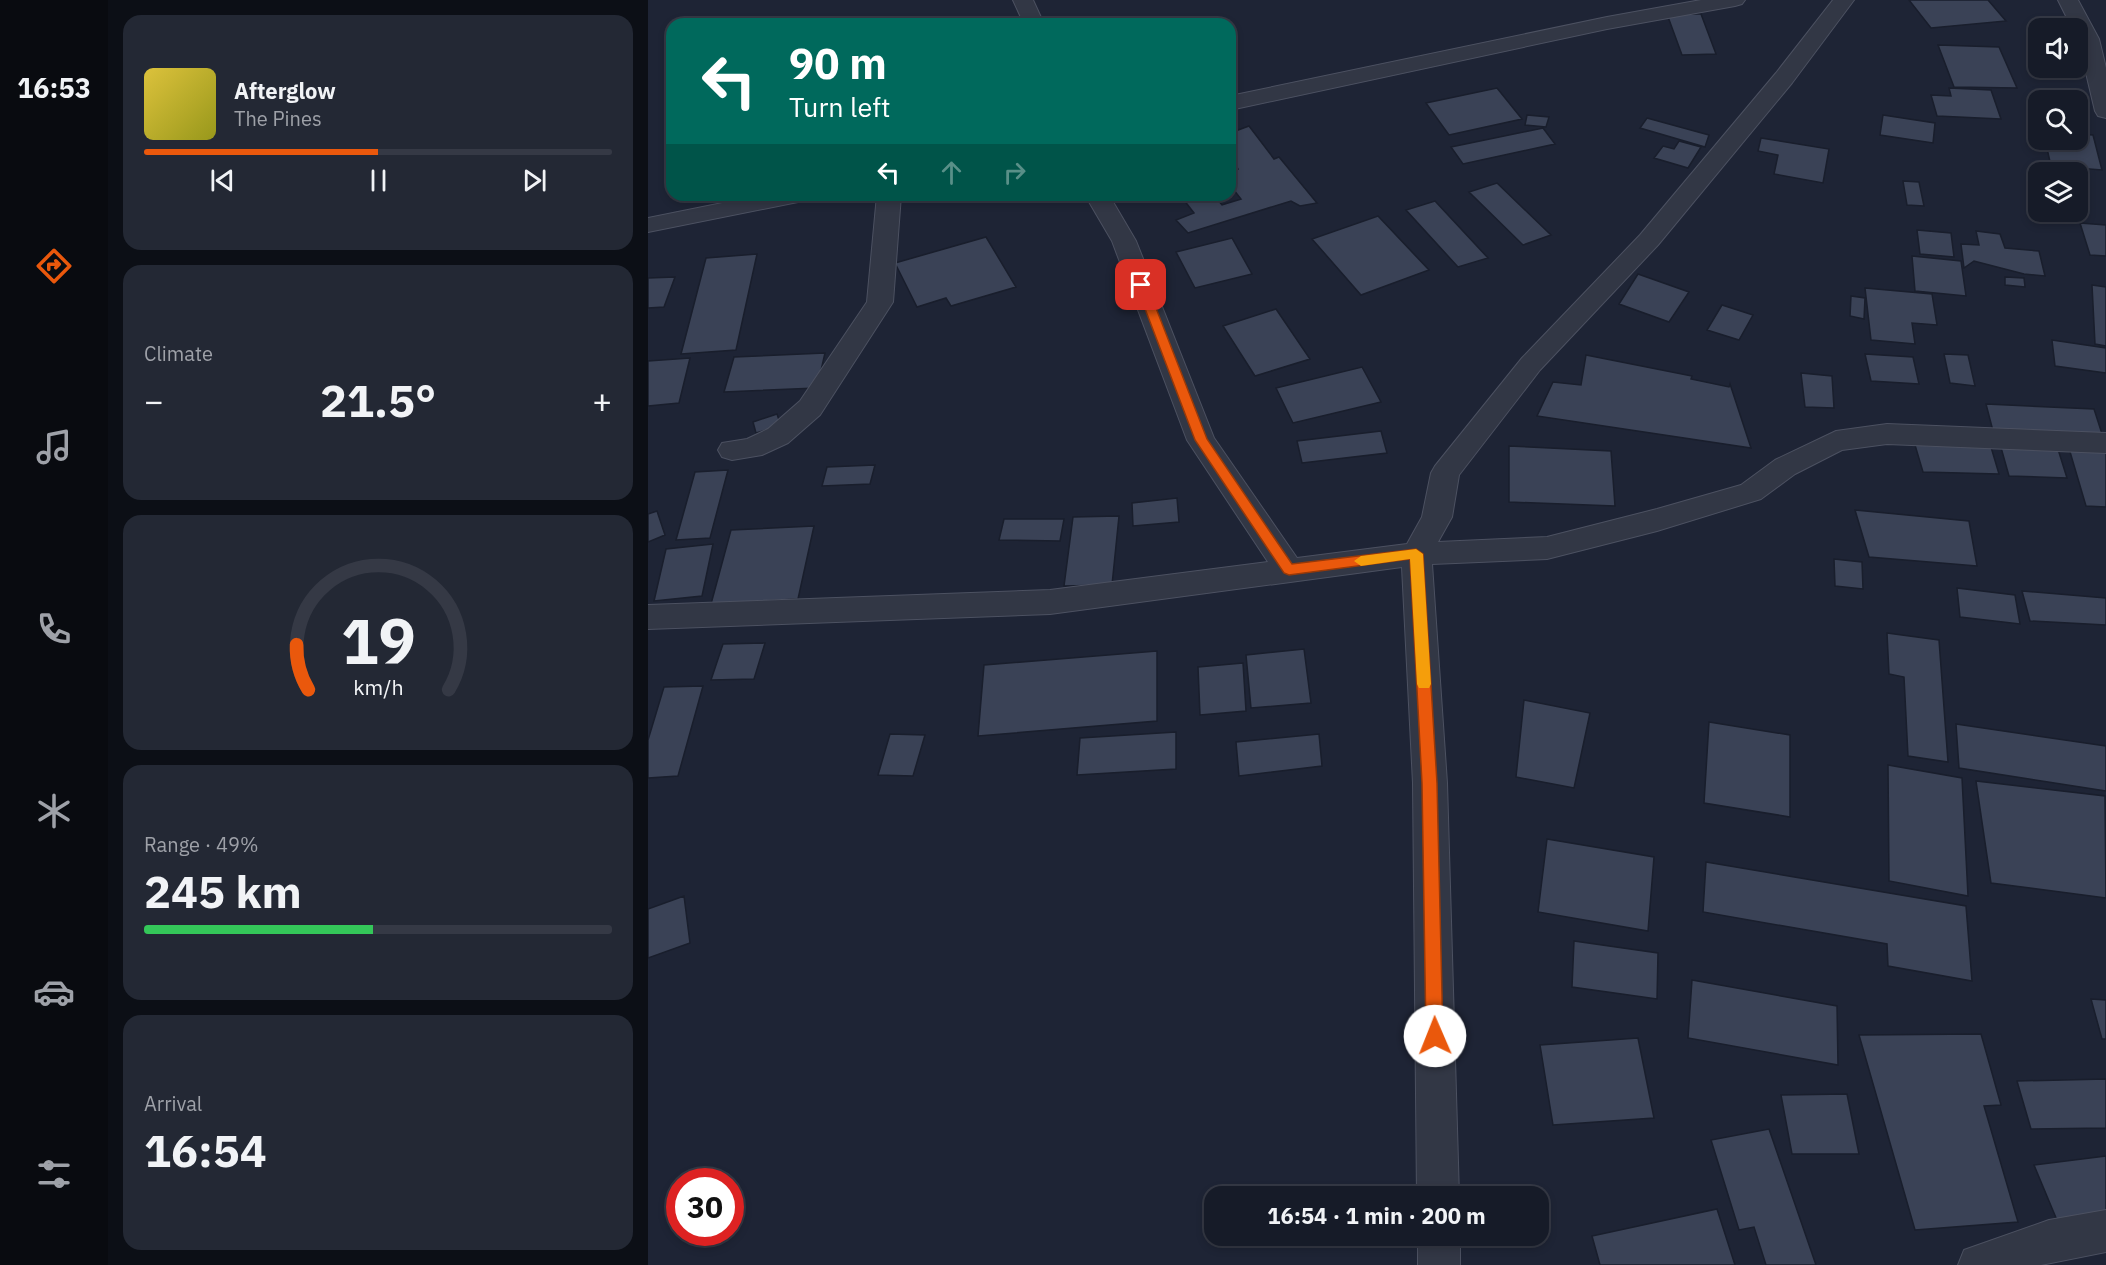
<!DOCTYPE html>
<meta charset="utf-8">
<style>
:root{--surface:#161b28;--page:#232834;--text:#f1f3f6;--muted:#9ea1a8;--line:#353945;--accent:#ea580c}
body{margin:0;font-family:"IBM Plex Sans",sans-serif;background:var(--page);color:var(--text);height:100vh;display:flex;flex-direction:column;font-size:22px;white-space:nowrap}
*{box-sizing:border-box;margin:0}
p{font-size:20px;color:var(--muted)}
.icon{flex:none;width:33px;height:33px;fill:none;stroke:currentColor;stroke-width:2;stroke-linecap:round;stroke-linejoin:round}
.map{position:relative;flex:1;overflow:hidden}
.details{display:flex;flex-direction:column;gap:15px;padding:15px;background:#0c0f16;width:540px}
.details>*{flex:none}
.hud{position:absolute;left:18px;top:18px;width:570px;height:183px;border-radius:18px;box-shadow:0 3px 9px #0003,0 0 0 2px var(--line);background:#00695c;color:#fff;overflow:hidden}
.fabs{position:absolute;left:1380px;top:18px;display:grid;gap:12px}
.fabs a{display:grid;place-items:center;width:60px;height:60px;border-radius:12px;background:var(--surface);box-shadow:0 3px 9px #0003,0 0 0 2px var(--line);font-size:30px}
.speed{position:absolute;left:18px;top:1168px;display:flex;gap:12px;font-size:30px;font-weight:700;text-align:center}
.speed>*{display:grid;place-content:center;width:78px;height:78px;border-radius:50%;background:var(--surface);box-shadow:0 3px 9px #0003,0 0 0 2px var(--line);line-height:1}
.speed .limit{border:9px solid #d22;background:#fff;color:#111}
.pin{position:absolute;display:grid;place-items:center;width:51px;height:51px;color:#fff;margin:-26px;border-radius:12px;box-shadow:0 3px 9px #0006}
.me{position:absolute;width:66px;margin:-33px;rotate:359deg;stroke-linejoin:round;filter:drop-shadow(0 0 4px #0008)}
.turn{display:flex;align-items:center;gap:21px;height:126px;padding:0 24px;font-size:27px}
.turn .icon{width:78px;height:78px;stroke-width:2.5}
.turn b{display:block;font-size:42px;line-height:51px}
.lanes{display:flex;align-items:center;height:57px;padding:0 24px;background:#0003;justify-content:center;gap:30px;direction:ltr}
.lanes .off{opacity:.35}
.big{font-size:45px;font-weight:800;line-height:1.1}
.details .widget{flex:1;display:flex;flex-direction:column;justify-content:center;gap:9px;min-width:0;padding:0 21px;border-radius:18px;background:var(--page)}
.details .dial{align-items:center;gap:0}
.dial svg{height:156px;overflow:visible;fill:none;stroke:var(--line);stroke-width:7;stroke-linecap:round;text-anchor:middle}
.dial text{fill:var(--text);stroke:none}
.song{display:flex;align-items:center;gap:18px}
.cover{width:72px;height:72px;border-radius:9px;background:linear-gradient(135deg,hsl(50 70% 55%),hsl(60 70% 35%))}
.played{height:6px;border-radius:3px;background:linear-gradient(90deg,var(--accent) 50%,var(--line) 50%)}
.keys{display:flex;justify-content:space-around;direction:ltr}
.heat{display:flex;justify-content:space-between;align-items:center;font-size:33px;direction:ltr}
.charge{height:9px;border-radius:4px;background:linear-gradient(90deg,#34c759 49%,var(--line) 0)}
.trip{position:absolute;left:556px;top:1186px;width:345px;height:60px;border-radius:18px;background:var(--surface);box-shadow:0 3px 9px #0003,0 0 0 2px var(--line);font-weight:800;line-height:60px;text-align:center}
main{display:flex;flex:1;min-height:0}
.tabs{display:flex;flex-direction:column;width:108px;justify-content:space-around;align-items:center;background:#090b10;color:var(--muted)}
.tabs .icon{width:42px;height:42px}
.tabs .on{color:var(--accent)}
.tabs b{font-size:27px;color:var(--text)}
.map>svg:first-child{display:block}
</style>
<main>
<nav class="tabs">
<b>16:53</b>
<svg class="icon on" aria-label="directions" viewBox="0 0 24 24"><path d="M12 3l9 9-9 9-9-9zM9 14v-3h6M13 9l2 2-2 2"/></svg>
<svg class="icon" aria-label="music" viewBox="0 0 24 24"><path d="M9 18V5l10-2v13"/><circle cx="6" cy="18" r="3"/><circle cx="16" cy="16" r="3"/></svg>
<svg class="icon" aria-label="phone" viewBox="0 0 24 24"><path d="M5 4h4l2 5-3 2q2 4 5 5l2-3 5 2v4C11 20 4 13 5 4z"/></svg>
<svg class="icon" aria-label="climate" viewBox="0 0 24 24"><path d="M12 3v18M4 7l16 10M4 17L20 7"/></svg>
<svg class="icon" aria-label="car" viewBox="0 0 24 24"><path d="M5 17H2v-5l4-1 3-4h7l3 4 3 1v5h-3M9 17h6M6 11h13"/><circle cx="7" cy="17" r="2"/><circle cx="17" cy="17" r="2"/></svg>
<svg class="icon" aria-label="filters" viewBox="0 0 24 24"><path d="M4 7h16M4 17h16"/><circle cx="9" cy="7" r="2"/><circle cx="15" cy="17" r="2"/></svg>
</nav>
<section class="details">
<div class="widget">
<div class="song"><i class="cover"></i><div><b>Afterglow</b><p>The Pines</p></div></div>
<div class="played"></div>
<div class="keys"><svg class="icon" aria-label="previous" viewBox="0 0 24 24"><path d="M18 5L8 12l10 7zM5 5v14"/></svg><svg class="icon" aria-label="pause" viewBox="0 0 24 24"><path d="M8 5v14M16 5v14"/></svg><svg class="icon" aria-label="next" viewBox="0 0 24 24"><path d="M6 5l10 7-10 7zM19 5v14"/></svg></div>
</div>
<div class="widget"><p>Climate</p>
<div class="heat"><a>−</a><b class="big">21.5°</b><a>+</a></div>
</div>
<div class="widget dial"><svg viewBox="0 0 100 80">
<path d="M14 69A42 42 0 1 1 86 69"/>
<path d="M14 69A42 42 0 0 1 8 46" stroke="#ea580c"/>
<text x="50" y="56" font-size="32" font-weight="700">19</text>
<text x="50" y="72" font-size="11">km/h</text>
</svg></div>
<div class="widget"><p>Range · 49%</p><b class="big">245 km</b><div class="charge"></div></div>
<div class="widget"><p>Arrival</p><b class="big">16:54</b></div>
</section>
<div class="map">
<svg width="1458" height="1265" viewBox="0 0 1458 1265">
<rect width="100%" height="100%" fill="#1e2435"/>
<!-- building -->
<path fill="#3a4256" stroke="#191e2c" stroke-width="1.5" d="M1261,0H1340L1358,21L1283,28Z
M1019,14H1053L1068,54L1034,55Z
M1290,45L1351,47L1369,88L1306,87Z
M849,88L874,119L801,135L778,103Z
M1301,88L1343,90L1353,119L1289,116L1283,95L1303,96Z
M879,115L901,117L898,127L877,125Z
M1235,115L1287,123L1285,143L1232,135Z
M999,118L1061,135L1057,147L992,128Z
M601,126L626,159L631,157L669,203L652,206L643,201L540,233L528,220L546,213L532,195H566L574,205L593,199L582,185V171L590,169L582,156V151L585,150L582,147V133Z
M895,128L907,144L815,164L803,147Z
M1430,134L1445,135L1454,170L1403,166L1397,140H1430Z
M1113,138L1181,149L1175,183L1126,174L1130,155L1110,151Z
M1031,141L1053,147L1040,168L1006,158L1015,146L1026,149Z
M1255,181L1271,182L1276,206L1259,205Z
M849,183L903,235L875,245L821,192Z
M787,201L840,258L810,267L758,210Z
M730,216L781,270L713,295L664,239Z
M1432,223L1458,225V256L1442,255Z
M1269,230L1303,233L1306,257L1272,254Z
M1328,231L1352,234L1357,248L1391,251L1397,276L1376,274L1326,261L1316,268L1313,244L1331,245Z
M338,237L368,287L303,306L298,298L269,307L247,263Z
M584,238L604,274L547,288L528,252Z
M109,254L88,350L33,354L58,258Z
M1264,256L1313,261L1318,296L1267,291Z
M990,274L1041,292L1021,322L971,304Z
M27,277L16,307L0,308V278Z
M1357,277L1376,278L1377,287L1357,285Z
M1444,285L1458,287V346L1447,344Z
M1217,288L1284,294L1289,325L1264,323L1267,344L1223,340Z
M1203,296L1217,298L1216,319L1202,316Z
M1074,305L1105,315L1091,340L1059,330Z
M628,309L662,359L607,376L575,326Z
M1404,340L1458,348V373L1407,366Z
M177,353L169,388L76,392L86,357Z
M1217,354L1265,357L1271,384L1223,381Z
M1296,354L1320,355L1327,386L1302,383Z
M938,355L1044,376L1043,379L1081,387L1082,384L1103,448L889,416L905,382L933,385Z
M42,358L31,403L0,406V361Z
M714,367L733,402L645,423L628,388Z
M1153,373L1184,376L1186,408L1157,407Z
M1338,404L1446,409L1455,437L1345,431Z
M129,414L133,426L108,433L105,422Z
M733,431L739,453L654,463L649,441Z
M1352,444L1409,446L1419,478L1361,476Z
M1267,445L1343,447L1351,474L1275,472Z
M1420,445L1458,448V507L1438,506Z
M861,446L963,451L967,506L861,502Z
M227,465L222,484L174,486L179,467Z
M80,470L62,538L28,540L47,472Z
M529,498L531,522L485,526L484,503Z
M1207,510L1321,521L1329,566L1221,557Z
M9,511L17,535L0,542V514Z
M471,516L464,585L416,586L425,517Z
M356,519H416L412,541L351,540Z
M166,526L150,599L63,604L83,530Z
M65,544L54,596L6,601L18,549Z
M1186,559L1214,562L1215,589L1187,586Z
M1309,588L1367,595L1372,624L1312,617Z
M1374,591L1458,598V625L1382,621Z
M1239,633L1291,640L1300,762L1260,756L1256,677L1241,674Z
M117,643L106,679L63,680L75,644Z
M656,649L663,703L603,708L598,655Z
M509,651V721L330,736L336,665Z
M595,663L598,711L552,715L550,667Z
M55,686L30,776L0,778V740L16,687Z
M876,700L942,713L926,788L868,777Z
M1061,722L1142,735V817L1056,803Z
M1308,724L1458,746V791L1311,768Z
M528,732V769L429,775L432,738Z
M242,734L277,735L265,776L230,775Z
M671,734L674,766L591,776L588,742Z
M1240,765L1314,778L1320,896L1241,881Z
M1328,781L1457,796L1458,898L1343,883Z
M899,839L1006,857L1000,931L890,912Z
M1058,862L1318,906L1324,981L1240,966L1239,944L1055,912Z
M36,896L42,943L0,958V909Z
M926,941L1010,953L1009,999L924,987Z
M1044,980L1189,1006L1190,1065L1040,1038Z
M1443,999L1458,1000V1039H1454Z
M1333,1034L1353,1105L1336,1106L1370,1222L1267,1230L1211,1035Z
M990,1038L1006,1118L905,1125L892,1045Z
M1458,1079V1128L1383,1129L1369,1081Z
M1199,1094L1211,1154H1144L1133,1095Z
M1121,1129L1168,1265H1118L1106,1227L1091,1230L1063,1140Z
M1458,1156V1219L1411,1225L1386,1165Z
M1069,1209L1087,1265H952L944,1236Z"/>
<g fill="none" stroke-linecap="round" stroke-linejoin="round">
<defs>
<path id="street" d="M365,0H385L396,24H376Z
M1053,0H1097L1094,4L1087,6L959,29L582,110V96L959,17Z
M1185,0H1206L1144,83L1010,245L892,370L811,475L804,517L790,542L899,537L1009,509L1093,485L1127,460L1188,431L1239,424L1458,433V453L1239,444L1194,450L1147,474L1113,499L1009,531L899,559L784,564L799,783L811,1197H769L765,783L754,567L402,614L0,629V605L402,590L620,562L539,440L464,241L437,195H461L488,241L566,438L649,558L759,544L774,517L783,473L787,466L874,358L992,235L1128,73Z
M1410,0H1430L1451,39L1458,68V118L1450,116L1447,111L1430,39V28H1424Z
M114,195H162L158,200L150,202L0,232V218Z
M229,195H253L245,302L172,415L140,443L114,455L84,460L74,457L70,450L74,443L99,439L120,429L152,401L219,302Z
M1458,1210V1252L1393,1265H1310L1316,1250L1401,1220Z
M770,1236H812V1265H770Z"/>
</defs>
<!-- street casing -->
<use href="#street" stroke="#4c5161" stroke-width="2"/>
<!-- street -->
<use href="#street" fill="#323745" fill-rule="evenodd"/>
</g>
<!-- route -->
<path fill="#ea580c" stroke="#983908" stroke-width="1.5" d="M493,282L499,285L559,439L644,564L768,549L775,554L789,783L795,1036L793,1042L787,1044L781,1042L778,1036L774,783L762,559L641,575L636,573L547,440L488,285Z"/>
<!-- slow -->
<path fill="#f59e0b" d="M768,549L775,554L783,684L781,688H771L769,684L762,559L713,566L706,561L713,556Z"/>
</svg>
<div class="fabs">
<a><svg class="icon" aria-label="sound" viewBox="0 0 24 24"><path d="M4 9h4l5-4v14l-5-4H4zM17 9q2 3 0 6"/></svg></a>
<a><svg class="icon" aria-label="search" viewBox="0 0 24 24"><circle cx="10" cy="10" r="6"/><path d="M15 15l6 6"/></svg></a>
<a><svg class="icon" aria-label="layers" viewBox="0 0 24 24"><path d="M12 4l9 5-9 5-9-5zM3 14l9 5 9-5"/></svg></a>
</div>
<div class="speed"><div class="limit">30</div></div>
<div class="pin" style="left:493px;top:285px;background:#d93025"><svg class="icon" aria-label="arrive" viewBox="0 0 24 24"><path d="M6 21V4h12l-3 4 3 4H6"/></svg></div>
<svg class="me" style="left:787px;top:1036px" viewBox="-20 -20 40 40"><circle r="19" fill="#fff"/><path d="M0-13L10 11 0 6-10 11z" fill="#ea580c"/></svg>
<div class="trip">16:54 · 1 min · 200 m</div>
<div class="hud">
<div class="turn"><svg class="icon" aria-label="left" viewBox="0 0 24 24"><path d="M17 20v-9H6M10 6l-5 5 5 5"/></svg><div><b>90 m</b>Turn left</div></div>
<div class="lanes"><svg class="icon" aria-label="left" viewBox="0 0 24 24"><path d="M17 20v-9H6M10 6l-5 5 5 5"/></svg><svg class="icon off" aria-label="ahead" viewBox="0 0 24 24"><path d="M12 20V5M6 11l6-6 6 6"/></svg><svg class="icon off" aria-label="right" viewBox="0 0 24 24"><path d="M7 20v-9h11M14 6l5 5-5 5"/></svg></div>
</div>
</div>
</main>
